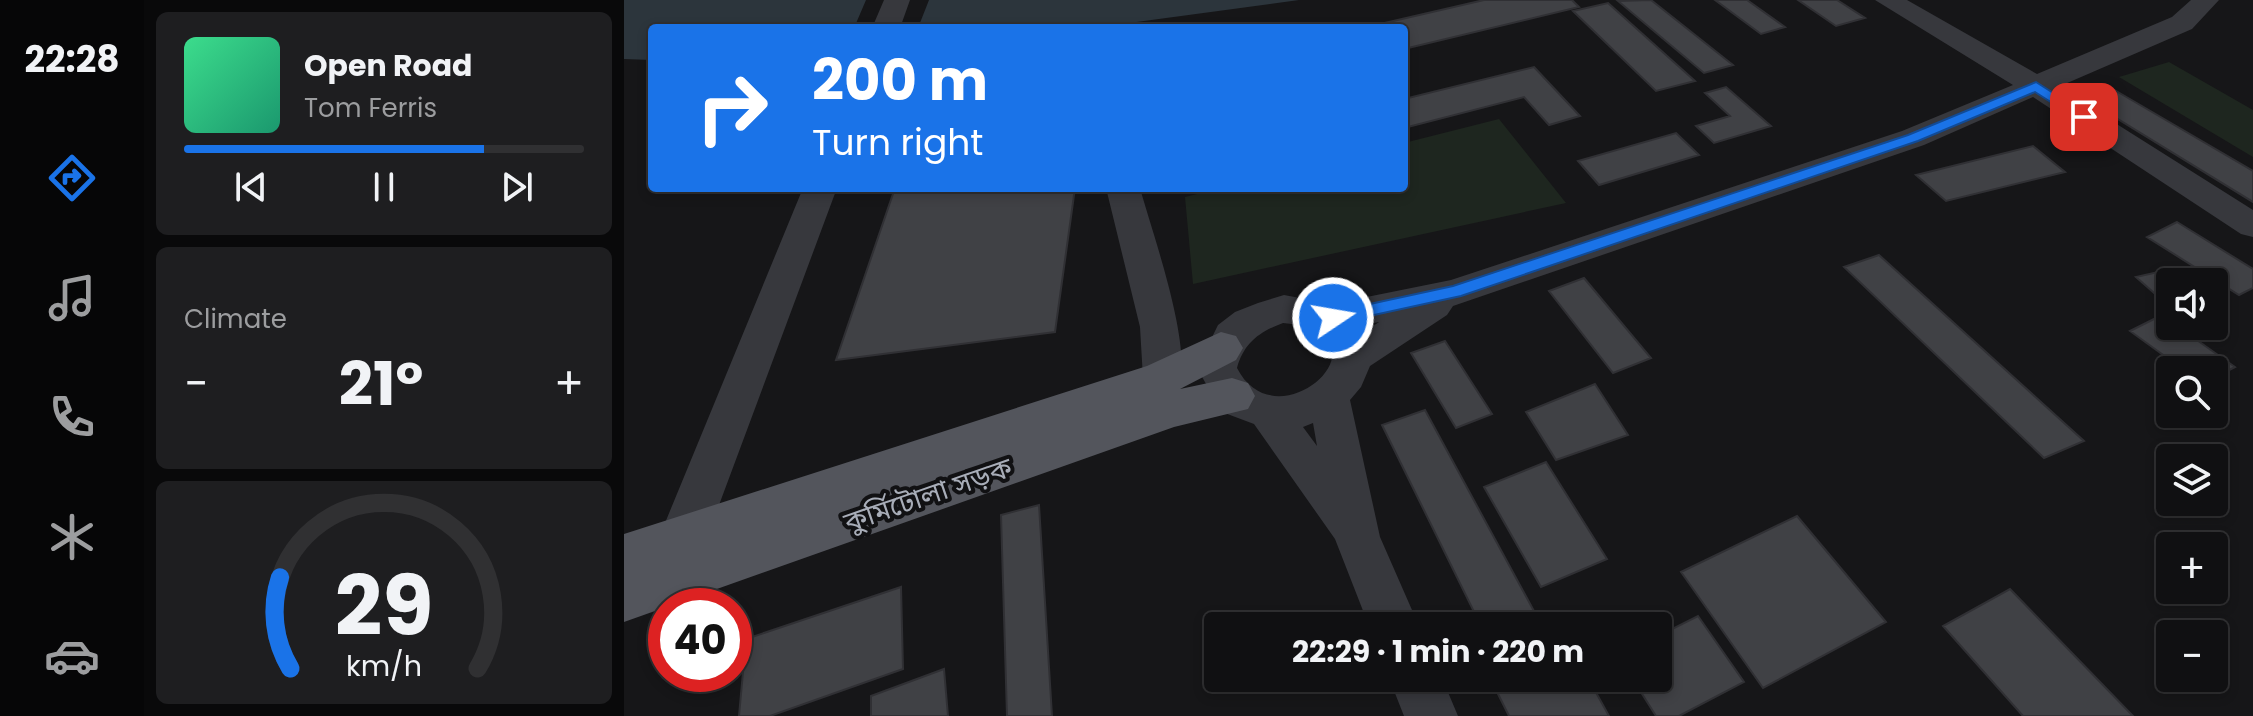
<!DOCTYPE html>
<meta charset="utf-8">
<style>
:root{--surface:#101012;--page:#1e1e20;--text:#f1f3f6;--muted:#9c9d9f;--line:#303032;--accent:#1a73e8}
body{margin:0;font-family:Poppins,"Noto Sans Bengali",sans-serif;background:var(--page);color:var(--text);height:100vh;display:flex;flex-direction:column;font-size:30px;white-space:nowrap}
*{box-sizing:border-box;margin:0}
p{font-size:26px;color:var(--muted)}
.icon{flex:none;width:44px;height:44px;fill:none;stroke:currentColor;stroke-width:2;stroke-linecap:round;stroke-linejoin:round}
.map{position:relative;flex:1;overflow:hidden}
.panel{display:flex;flex-direction:column;gap:12px;padding:12px;background:#09090a;width:480px}
.panel>*{flex:none}
.top-card{position:absolute;left:24px;top:24px;width:760px;height:168px;border-radius:8px;box-shadow:0 4px 12px #0003,0 0 0 2px var(--line);background:#1a73e8;color:#fff;overflow:hidden}
.buttons{position:absolute;left:1532px;top:268px;display:grid;gap:16px}
.buttons a{display:grid;place-items:center;width:72px;height:72px;border-radius:8px;background:var(--surface);box-shadow:0 4px 12px #0003,0 0 0 2px var(--line);font-size:40px}
.speed{position:absolute;left:24px;top:588px;display:flex;gap:16px;font-size:40px;font-weight:700;text-align:center}
.speed>*{display:grid;place-content:center;width:104px;height:104px;border-radius:50%;background:var(--surface);box-shadow:0 4px 12px #0003,0 0 0 2px var(--line);line-height:1}
.speed .limit{border:12px solid #d22;background:#fff;color:#111}
.pin{position:absolute;display:grid;place-items:center;width:68px;height:68px;color:#fff;margin:-34px;border-radius:16px;box-shadow:0 4px 12px #0006}
.me{position:absolute;width:88px;margin:-44px;rotate:78deg;stroke-linejoin:round;filter:drop-shadow(0 0 6px #0008)}
.turn{display:flex;align-items:center;gap:28px;height:168px;padding:0 32px;font-size:36px}
.turn .icon{width:104px;height:104px;stroke-width:2.5}
.turn b{display:block;font-size:56px;line-height:68px}
.big{font-size:60px;font-weight:700;line-height:1.1}
.panel .tile{flex:1;display:flex;flex-direction:column;justify-content:center;gap:12px;min-width:0;padding:0 28px;border-radius:12px;background:var(--page)}
.panel .dial{align-items:center;gap:0}
.dial svg{height:208px;overflow:visible;fill:none;stroke:var(--line);stroke-width:7;stroke-linecap:round;text-anchor:middle}
.dial text{fill:var(--text);stroke:none}
.song{display:flex;align-items:center;gap:24px}
.cover{width:96px;height:96px;border-radius:12px;background:linear-gradient(135deg,hsl(150 70% 55%),hsl(160 70% 35%))}
.played{height:8px;border-radius:4px;background:linear-gradient(90deg,var(--accent) 75%,var(--line) 75%)}
.keys{display:flex;justify-content:space-around;direction:ltr}
.heat{display:flex;justify-content:space-between;align-items:center;font-size:44px;direction:ltr}
.trip{position:absolute;left:580px;top:612px;width:468px;height:80px;border-radius:8px;background:var(--surface);box-shadow:0 4px 12px #0003,0 0 0 2px var(--line);font-weight:700;line-height:80px;text-align:center}
main{display:flex;flex:1;min-height:0}
.dock{display:flex;flex-direction:column;width:144px;justify-content:space-around;align-items:center;background:#060607;color:var(--muted)}
.dock .icon{width:56px;height:56px}
.dock .active{color:var(--accent)}
.dock b{font-size:36px;color:var(--text)}
.map>svg:first-child{display:block}
</style>
<main>
<nav class="dock">
<b>22:28</b>
<svg class="icon active" aria-label="directions" viewBox="0 0 24 24"><path d="M12 3l9 9-9 9-9-9zM9 14v-3h6M13 9l2 2-2 2"/></svg>
<svg class="icon" aria-label="music" viewBox="0 0 24 24"><path d="M9 18V5l10-2v13"/><circle cx="6" cy="18" r="3"/><circle cx="16" cy="16" r="3"/></svg>
<svg class="icon" aria-label="phone" viewBox="0 0 24 24"><path d="M5 4h4l2 5-3 2q2 4 5 5l2-3 5 2v4C11 20 4 13 5 4z"/></svg>
<svg class="icon" aria-label="climate" viewBox="0 0 24 24"><path d="M12 3v18M4 7l16 10M4 17L20 7"/></svg>
<svg class="icon" aria-label="car" viewBox="0 0 24 24"><path d="M5 17H2v-5l4-1 3-4h7l3 4 3 1v5h-3M9 17h6M6 11h13"/><circle cx="7" cy="17" r="2"/><circle cx="17" cy="17" r="2"/></svg>
</nav>
<section class="panel">
<div class="tile">
<div class="song"><i class="cover"></i><div><b>Open Road</b><p>Tom Ferris</p></div></div>
<div class="played"></div>
<div class="keys"><svg class="icon" aria-label="previous" viewBox="0 0 24 24"><path d="M18 5L8 12l10 7zM5 5v14"/></svg><svg class="icon" aria-label="pause" viewBox="0 0 24 24"><path d="M8 5v14M16 5v14"/></svg><svg class="icon" aria-label="next" viewBox="0 0 24 24"><path d="M6 5l10 7-10 7zM19 5v14"/></svg></div>
</div>
<div class="tile"><p>Climate</p>
<div class="heat"><a>−</a><b class="big">21°</b><a>+</a></div>
</div>
<div class="tile dial"><svg viewBox="0 0 100 80">
<path d="M14 69A42 42 0 1 1 86 69"/>
<path d="M14 69A42 42 0 0 1 10 34" stroke="#1a73e8"/>
<text x="50" y="56" font-size="32" font-weight="700">29</text>
<text x="50" y="72" font-size="11">km/h</text>
</svg></div>
</section>
<div class="map">
<svg width="1629" height="716" viewBox="0 0 1629 716">
<rect width="100%" height="100%" fill="#161618"/>
<!-- green -->
<path fill="#1e261f" d="M1545,62L1629,110V157L1495,77Z
M875,119L942,203L569,284L561,197L597,188H780V143Z"/>
<!-- water -->
<path fill="#2c353c" d="M0,0H242L230,28H28V60L0,59Z
M305,0H675L468,28H294Z"/>
<!-- building -->
<path fill="#404145" stroke="#303034" stroke-width="2" d="M860,0H948L955,7L780,49V28H739Z
M1027,0L1109,65L1080,73L994,1Z
M1091,0H1123L1161,27L1137,34Z
M1174,0H1213L1241,18L1212,26Z
M984,3L1071,81L1032,91L949,11Z
M910,67L956,116L925,125L900,97L780,128V99Z
M1102,87L1147,126L1090,143L1072,126L1106,116L1081,93Z
M1487,88L1629,171V202L1458,97Z
M1052,133L1075,155L975,185L954,161Z
M1409,146L1441,172L1322,201L1292,175Z
M271,188H451L431,332L212,360Z
M1553,222L1629,269V288L1615,295L1523,237Z
M1255,255L1460,441L1420,458L1220,267Z
M1556,267L1574,282H1546V307L1512,277Z
M960,278L1027,358L989,373L925,291Z
M1538,315L1546,321V326H1553L1611,367L1590,378V370H1560L1506,331Z
M821,341L868,414L832,428L787,353Z
M971,384L1004,435L932,460L902,412Z
M801,410L911,613L881,626H857L758,425Z
M922,462L983,559L917,587L860,487Z
M415,505L428,716H383L377,515Z
M1173,516L1262,622L1139,688L1057,572Z
M277,587L279,669L146,716H115L122,639Z
M1386,589L1509,716H1399L1319,626Z
M1074,616L1120,682L1055,716H1032L1008,678H1034V636Z
M320,669L324,716H247V696Z
M876,678H964L985,716H885L868,682Z"/>
<g fill="none" stroke-linecap="round" stroke-linejoin="round">
<!-- minor -->
<path fill="#37383d" fill-rule="evenodd" d="M260,0H286L276,28H248Z
M1251,0H1283L1413,74L1548,17L1567,0H1595L1568,29L1434,87L1629,210V237L1617,234L1409,97L1300,145L829,306L823,315L746,366L737,387L726,400L756,537L795,626H745L711,539L630,424L598,412L573,368L594,325L611,312L634,303L660,295L708,304L827,280L1278,131L1389,85ZM755,322L743,330L740,325ZM659,323C776,333 654,448 613,368C620,343 635,332 659,323ZM689,423L693,446L679,427Z
M179,188H213L82,540L75,555L58,561L41,555L34,540Z
M482,188H516C527,229 572,354 553,389L539,394L525,389L519,378L516,327Z
M765,678H818L834,716H780Z"/>
<!-- major -->
<path fill="#53555c" fill-rule="evenodd" d="M597,332L612,336L619,348L612,360L556,389L608,378L624,383L631,396L624,409L550,427L0,622V534L523,366Z"/>
</g>
<!-- route -->
<path fill="#1a73e8" stroke="#114b97" stroke-width="2" d="M1412,82L1467,117L1455,120L1411,92L1294,141L837,296L709,324L701,318L709,312L829,286L1284,135Z"/>
<g text-anchor="middle" dominant-baseline="central" stroke-width="8" stroke-linejoin="round" paint-order="stroke">
<!-- street labels -->
<g font-size="28" fill="#a8adb8" stroke="#111113">
<text transform="translate(304 495) rotate(-19)">কুর্মিটোলা সড়ক</text>
</g>
</g>
</svg>
<div class="buttons">
<a><svg class="icon" aria-label="sound" viewBox="0 0 24 24"><path d="M4 9h4l5-4v14l-5-4H4zM17 9q2 3 0 6"/></svg></a>
<a><svg class="icon" aria-label="search" viewBox="0 0 24 24"><circle cx="10" cy="10" r="6"/><path d="M15 15l6 6"/></svg></a>
<a><svg class="icon" aria-label="layers" viewBox="0 0 24 24"><path d="M12 4l9 5-9 5-9-5zM3 14l9 5 9-5"/></svg></a>
<a>+</a>
<a>−</a>
</div>
<div class="speed"><div class="limit">40</div></div>
<div class="pin" style="left:1460px;top:117px;background:#d93025"><svg class="icon" aria-label="arrive" viewBox="0 0 24 24"><path d="M6 21V4h12l-3 4 3 4H6"/></svg></div>
<svg class="me" style="left:709px;top:318px" viewBox="-20 -20 40 40"><circle r="17" fill="#1a73e8" stroke="#fff" stroke-width="3"/><path d="M0-11L8 9 0 5-8 9z" fill="#fff"/></svg>
<div class="trip">22:29 · 1 min · 220 m</div>
<div class="top-card">
<div class="turn"><svg class="icon" aria-label="right" viewBox="0 0 24 24"><path d="M7 20v-9h11M14 6l5 5-5 5"/></svg><div><b>200 m</b>Turn right</div></div>
</div>
</div>
</main>
